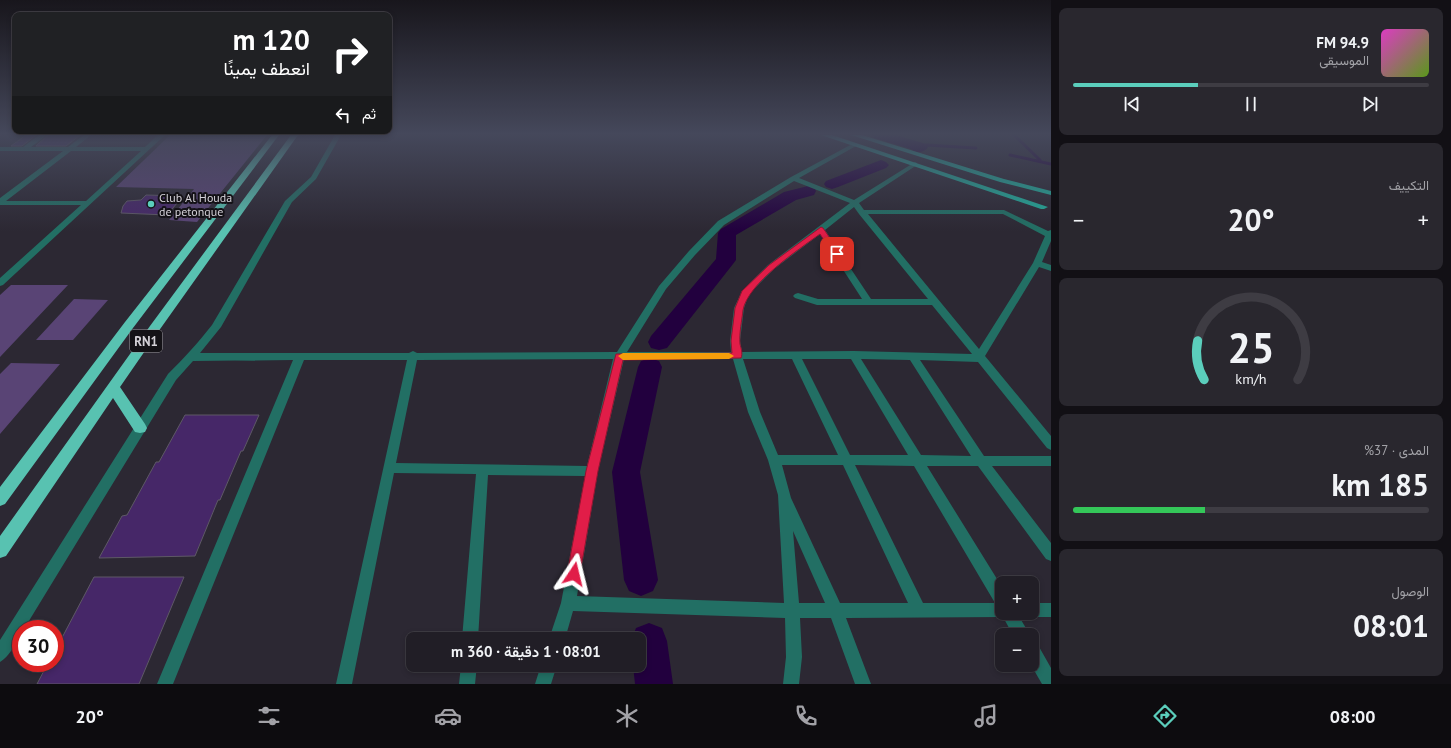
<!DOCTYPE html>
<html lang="ar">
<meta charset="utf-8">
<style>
:root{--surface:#211e26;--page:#29272e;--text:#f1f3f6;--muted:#a2a2a7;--line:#3e3c43;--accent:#5bcebc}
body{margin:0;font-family:"PT Sans",Vazirmatn,sans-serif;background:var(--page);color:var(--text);direction:rtl;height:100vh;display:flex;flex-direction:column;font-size:15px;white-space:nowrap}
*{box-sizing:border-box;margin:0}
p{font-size:13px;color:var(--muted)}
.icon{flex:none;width:22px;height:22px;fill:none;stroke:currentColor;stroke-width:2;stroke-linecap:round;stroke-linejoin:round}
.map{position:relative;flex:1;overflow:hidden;direction:ltr}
.sheet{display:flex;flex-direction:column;gap:8px;padding:8px;background:#121015;width:400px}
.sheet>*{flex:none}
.guide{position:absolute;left:12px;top:12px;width:380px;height:122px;border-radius:8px;box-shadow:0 2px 6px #0003,0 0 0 1px var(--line);direction:rtl;background:#202124;color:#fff;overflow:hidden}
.fabs{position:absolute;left:995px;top:576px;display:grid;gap:8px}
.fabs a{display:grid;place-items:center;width:44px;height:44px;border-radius:8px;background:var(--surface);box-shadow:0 2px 6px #0003,0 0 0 1px var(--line);font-size:20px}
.speed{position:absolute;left:12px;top:620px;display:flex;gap:8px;font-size:20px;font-weight:700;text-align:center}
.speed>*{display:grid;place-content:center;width:52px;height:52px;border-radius:50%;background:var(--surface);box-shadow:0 2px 6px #0003,0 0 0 1px var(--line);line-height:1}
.speed .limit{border:6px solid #d22;background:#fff;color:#111}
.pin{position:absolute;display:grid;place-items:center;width:34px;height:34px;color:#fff;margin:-17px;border-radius:8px;box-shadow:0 2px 6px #0006}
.me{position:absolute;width:44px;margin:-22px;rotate:10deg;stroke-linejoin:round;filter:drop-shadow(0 0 3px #0008)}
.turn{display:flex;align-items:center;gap:14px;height:84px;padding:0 16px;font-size:18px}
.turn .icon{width:52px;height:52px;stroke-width:2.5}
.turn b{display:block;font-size:28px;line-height:34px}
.then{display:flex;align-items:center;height:38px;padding:0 16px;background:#0003;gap:8px;font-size:15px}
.big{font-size:30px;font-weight:600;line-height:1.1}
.sheet .tile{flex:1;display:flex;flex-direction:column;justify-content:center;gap:6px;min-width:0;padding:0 14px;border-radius:8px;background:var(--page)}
.sheet .dial{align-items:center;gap:0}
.dial svg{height:104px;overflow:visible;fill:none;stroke:var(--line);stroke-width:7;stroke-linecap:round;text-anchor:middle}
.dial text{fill:var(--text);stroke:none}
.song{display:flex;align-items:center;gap:12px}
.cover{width:48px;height:48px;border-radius:6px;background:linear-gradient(135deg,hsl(310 70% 55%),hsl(90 70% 35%))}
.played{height:4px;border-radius:2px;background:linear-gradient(90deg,var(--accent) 35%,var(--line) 35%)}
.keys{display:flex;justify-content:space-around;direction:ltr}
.heat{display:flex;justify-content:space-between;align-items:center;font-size:22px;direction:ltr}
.charge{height:6px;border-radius:3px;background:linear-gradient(90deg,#34c759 37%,var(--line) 0)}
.trip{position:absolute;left:406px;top:632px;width:240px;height:40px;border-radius:8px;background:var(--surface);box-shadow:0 2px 6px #0003,0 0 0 1px var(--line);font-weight:600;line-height:40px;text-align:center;direction:rtl}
.dock{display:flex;height:64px;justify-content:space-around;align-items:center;background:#0d0c0f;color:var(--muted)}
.dock .icon{width:28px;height:28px}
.dock .current{color:var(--accent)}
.dock b{font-size:18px;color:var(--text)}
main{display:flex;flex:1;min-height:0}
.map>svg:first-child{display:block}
</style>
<main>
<section class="sheet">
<div class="tile">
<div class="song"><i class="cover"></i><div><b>94.9 FM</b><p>الموسيقى</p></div></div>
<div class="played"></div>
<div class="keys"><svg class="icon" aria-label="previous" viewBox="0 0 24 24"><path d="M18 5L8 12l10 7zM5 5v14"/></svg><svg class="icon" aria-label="pause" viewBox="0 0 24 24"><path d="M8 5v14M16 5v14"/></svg><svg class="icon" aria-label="next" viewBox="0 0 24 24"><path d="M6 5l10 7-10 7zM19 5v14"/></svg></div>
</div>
<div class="tile"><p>التكييف</p>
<div class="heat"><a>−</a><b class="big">20°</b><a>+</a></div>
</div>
<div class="tile dial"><svg viewBox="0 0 100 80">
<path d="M14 69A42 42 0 1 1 86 69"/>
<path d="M14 69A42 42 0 0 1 9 39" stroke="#5bcebc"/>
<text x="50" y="56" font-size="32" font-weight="700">25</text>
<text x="50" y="72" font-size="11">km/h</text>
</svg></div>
<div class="tile"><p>المدى · 37%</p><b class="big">185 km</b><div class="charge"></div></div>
<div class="tile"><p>الوصول</p><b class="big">08:01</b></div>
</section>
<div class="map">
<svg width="1051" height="684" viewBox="0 0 1051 684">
<rect width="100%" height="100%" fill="#2c2833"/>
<!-- green -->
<path fill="#594475" d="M170,135H267L197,222L169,220L194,189L116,187Z
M11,285H68L0,357V295Z
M74,299L108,300L73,340H36Z
M11,363L60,364L0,434V374Z"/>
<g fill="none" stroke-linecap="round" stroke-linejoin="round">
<!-- stream -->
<path stroke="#22003e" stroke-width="3" d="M1014,135L1040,160
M921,147L926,145L976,148
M1010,155L1051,164"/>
<!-- river -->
<path fill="#22003e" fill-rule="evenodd" d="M872,135H896L926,144L928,147C925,152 919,153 913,151L911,149L874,138Z
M881,160L886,162L889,165L886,168L838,187L832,189L826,187L824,184L826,181Z
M808,186L814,187L816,191L814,195L796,200L736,235V260L733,264L667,348L659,350L651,348L648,342L651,336L716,259L718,233L721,229L784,192Z
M650,358L659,361L662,367L640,472L658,580L653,591L641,596L629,591L624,580L612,472L638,367L641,361Z
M649,623L662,628L667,641L673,684H635L633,665H639V639H632L636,628Z"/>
</g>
<!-- building -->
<path fill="#462768" stroke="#5e5966" d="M26,135H36L22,146H11Z
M48,135H80L66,146H36Z
M146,195L183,196L167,215L121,213L123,206L127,201L141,200Z
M185,415H259L243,451H241L220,500H218L195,556L99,558L122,516L127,515L156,462H159Z
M94,577H184L139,684H37L48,663H55V651Z"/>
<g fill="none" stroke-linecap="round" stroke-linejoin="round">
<!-- minor -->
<path fill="#226f64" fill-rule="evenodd" d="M39,135H47L31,147H68L84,135H91L76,147H145L158,135H165L3,285L0,286V278L81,205H0V198L63,151H0V147H23ZM71,151H141L86,201H6Z
M335,135H341L316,179L292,202L221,327L200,353H409L413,351L417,353L617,352L659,286L689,251L718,221L791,177L854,143L856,144V146L799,178L854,200L915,162L917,163V165L859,203L864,210H1004L1048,231L1051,230V241L1042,262L1051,265V271L1039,267L985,356L1051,436V450L1047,448L978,362L920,360L984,456H1051V466H992L1051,543V561L1046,559L978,466H927L1002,587V613H1017L1030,635H1013L1003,617L846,618L871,684H855L831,618H800L802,657L799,684H783L786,657L785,618L573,611L565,639H549L561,603L585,476L488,475L478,639H462L476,474L394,473L352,684H336L407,360H304L173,684H157L293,360L193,361L176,380L24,629H21C21,638 8,658 0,662V640L168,374C184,358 198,343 212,325L285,201L311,177ZM794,181L850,203L768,265L742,291L734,308L730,341L731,352H627L666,289L695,255L724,225ZM854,207L859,214L928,299H871L825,230ZM868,214H1003L1045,236L1033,263L979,349ZM820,234L862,299H818L798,293L795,294L793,296L795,298L817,305H932L972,354L854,351L742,352L740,341L744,308L749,294L774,269ZM613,359L587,466L396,463L417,360ZM624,359H733L748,412L768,460L778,495L784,603L577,596L598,471ZM743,359H792L838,455H778L760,412ZM802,359H851L908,455H850ZM861,359L910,360L971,456L921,455ZM782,465H843L908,603H840L791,498ZM855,465L914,466L995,603H923ZM793,531L825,603H799Z
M1032,603H1051V617H1032L1027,615L1026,613H1032Z
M1032,643L1038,645L1051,668V684H1042L1031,665Z
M461,665H477L475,684H459Z
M541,665H557L551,684H535Z"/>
<!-- major -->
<path fill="#21af9c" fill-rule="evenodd" d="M821,135H832L1048,207L1044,209H1041Z
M851,135H862L1004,179L1051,191V195L1000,182Z"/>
<!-- highway -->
<path fill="#58c2b1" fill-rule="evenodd" d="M272,135H279L133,328L5,504L0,506V487L125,322Z
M291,135H298L158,332L120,387L145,424L147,428L145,432L140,433L135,432L113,398L6,556L0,558V536L150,326Z"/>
</g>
<!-- sky -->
<linearGradient id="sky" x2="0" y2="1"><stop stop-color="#18161c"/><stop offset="0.58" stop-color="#45485b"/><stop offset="1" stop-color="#45485b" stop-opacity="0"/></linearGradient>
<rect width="1051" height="231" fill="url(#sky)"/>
<!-- route -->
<path fill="#e11d48" stroke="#92132f" d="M821,227L823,228L841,254L839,256H834L820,234C798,250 748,283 743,310C742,320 739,333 740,344C741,348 743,354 741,358L623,360L598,471L580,574L578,578L574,580L569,578L567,574L586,471L616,354L732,353L731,341L735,308L742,291L769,265Z"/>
<!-- slow -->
<path fill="#f59e0b" d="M623,353H729L734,356L729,359L623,360L618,356Z"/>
<!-- markers -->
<circle fill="#5bcebc" stroke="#141217" stroke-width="1.5" cx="151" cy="204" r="4"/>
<g text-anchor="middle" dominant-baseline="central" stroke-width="4" stroke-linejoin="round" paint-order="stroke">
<!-- far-poi labels -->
<g font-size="12" fill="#d4d1d8" stroke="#141217" text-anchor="start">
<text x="159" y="197">Club Al Houda<tspan x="159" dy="14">de petonque</tspan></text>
</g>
<!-- shield labels -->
<rect fill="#141217" stroke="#9a989e" stroke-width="1" x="130" y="330" width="32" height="22" rx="3"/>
<g font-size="13" font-weight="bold" fill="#d4d1d8">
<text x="146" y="341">RN1</text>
</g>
</g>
</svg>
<div class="fabs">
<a>+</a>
<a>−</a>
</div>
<div class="speed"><div class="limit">30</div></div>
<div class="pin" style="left:837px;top:254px;background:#d93025"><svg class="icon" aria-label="arrive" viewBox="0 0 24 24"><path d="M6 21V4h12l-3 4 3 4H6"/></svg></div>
<svg class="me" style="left:574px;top:574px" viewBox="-20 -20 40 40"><path d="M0-17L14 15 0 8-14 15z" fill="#e11d48" stroke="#fff" stroke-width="4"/></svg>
<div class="trip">08:01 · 1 دقيقة · 360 m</div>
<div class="guide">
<div class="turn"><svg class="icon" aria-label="right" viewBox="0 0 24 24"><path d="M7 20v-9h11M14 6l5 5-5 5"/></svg><div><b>120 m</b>انعطف يمينًا</div></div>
<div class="then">ثم<svg class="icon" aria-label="left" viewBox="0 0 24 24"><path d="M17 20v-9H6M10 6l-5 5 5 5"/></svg></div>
</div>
</div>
</main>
<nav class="dock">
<b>08:00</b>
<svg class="icon current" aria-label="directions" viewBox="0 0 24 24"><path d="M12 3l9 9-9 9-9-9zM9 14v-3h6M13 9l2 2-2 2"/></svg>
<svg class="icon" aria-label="music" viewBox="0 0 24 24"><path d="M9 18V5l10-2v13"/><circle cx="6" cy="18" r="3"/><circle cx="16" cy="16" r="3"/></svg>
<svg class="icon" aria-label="phone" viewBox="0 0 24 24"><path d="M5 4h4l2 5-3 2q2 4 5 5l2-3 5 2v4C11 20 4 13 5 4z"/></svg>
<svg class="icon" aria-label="climate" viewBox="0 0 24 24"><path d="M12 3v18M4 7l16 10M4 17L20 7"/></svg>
<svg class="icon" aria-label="car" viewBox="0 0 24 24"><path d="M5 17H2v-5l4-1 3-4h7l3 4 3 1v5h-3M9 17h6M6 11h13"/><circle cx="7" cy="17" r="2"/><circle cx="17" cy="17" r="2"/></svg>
<svg class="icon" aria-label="filters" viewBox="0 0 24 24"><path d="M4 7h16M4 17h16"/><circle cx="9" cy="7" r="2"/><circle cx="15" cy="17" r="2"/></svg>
<b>20°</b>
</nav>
